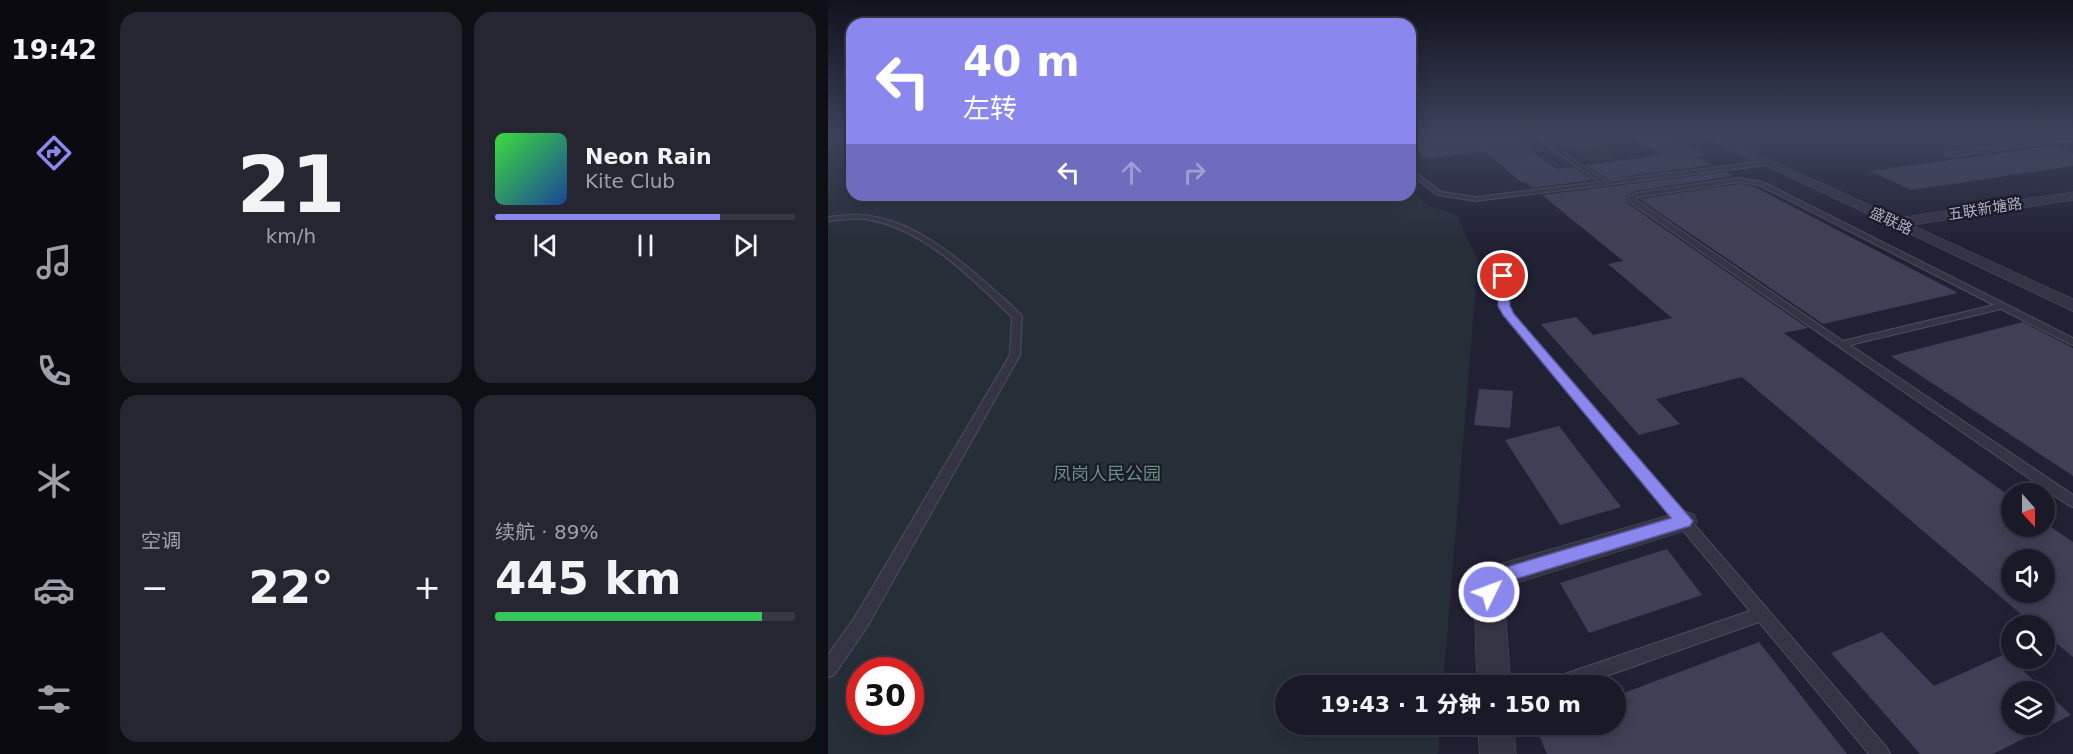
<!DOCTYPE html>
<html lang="zh">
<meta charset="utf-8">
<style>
:root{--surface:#191927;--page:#262633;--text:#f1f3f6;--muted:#9fa0a7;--line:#373844;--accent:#8a87ee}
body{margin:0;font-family:"DejaVu Sans","Noto Sans SC",sans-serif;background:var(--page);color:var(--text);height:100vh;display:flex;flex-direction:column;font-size:22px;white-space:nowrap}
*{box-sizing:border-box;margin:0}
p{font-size:20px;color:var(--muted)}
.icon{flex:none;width:33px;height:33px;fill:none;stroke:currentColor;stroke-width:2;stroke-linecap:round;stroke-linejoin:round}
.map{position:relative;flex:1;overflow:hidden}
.drawer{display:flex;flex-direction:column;gap:12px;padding:12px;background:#0e0e15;width:720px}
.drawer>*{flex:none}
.guide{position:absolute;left:18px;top:18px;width:570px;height:183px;border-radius:18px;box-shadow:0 3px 15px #0003,0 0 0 2px var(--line);background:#8a87ee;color:#fff;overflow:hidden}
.needle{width:39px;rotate:159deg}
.buttons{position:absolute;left:1173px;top:483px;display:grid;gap:12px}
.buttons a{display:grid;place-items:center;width:54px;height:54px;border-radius:50%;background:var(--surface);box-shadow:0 3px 15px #0003,0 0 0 2px var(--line);font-size:30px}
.speed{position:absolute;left:18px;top:657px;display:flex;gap:12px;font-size:30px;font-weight:700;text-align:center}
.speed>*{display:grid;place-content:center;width:78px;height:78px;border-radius:50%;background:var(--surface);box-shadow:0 3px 15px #0003,0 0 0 2px var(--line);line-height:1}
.speed .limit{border:9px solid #d22;background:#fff;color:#111}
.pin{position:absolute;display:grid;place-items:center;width:51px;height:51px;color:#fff;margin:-26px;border:3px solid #fff;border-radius:50%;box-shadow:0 2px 6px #0007}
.me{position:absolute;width:66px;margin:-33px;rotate:48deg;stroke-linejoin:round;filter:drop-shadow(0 0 4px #0008)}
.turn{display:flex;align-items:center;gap:21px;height:126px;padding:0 18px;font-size:27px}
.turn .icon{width:78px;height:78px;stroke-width:2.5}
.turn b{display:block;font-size:42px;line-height:51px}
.lanes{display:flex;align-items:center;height:57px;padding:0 18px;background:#0003;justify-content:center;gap:30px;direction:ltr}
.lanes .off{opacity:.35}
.big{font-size:45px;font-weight:800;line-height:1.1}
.drawer .card{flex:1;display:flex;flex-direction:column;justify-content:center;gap:9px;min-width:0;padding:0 21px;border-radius:18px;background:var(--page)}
.drawer .dial{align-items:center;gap:0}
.dial b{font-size:78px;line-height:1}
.song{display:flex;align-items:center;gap:18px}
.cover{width:72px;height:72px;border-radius:9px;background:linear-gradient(135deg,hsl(120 70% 55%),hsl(220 70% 35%))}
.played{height:6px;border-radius:3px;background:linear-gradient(90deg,var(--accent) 75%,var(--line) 75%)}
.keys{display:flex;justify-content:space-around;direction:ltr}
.heat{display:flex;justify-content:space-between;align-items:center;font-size:33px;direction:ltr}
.charge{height:9px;border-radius:4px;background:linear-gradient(90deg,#34c759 89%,var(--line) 0)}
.drawer .tiles{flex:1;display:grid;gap:12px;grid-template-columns:repeat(2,1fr)}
.trip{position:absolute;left:447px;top:675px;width:351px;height:60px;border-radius:30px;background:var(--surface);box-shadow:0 3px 15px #0003,0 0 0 2px var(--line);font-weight:800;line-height:60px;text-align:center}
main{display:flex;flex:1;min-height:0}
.dock{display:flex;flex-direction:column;width:108px;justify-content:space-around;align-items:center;background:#0a0a10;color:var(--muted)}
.dock .icon{width:42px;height:42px}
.dock .active{color:var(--accent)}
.dock b{font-size:27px;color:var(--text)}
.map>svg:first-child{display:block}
</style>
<main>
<nav class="dock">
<b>19:42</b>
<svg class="icon active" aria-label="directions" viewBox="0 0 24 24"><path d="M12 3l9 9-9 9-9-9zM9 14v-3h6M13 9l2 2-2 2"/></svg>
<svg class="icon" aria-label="music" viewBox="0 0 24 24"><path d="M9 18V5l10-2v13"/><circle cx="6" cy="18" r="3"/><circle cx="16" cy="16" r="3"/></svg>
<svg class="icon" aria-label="phone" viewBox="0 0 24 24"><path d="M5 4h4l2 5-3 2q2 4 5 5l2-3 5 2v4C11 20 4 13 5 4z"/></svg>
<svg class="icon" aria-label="climate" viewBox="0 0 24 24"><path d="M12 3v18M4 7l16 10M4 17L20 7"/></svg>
<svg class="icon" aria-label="car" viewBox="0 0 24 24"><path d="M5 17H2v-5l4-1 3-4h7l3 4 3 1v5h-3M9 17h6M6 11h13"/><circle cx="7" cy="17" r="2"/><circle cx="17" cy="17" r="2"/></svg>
<svg class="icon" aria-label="filters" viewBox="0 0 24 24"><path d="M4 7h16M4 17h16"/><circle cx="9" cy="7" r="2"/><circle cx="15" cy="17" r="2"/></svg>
</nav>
<section class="drawer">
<div class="tiles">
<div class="card dial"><b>21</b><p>km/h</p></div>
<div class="card">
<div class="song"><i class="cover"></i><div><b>Neon Rain</b><p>Kite Club</p></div></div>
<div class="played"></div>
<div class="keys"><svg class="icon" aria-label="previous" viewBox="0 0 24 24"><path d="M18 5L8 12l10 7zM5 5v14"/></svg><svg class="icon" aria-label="pause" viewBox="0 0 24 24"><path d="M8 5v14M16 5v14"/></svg><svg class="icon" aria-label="next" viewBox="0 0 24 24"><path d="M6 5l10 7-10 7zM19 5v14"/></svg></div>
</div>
<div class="card"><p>空调</p>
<div class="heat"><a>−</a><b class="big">22°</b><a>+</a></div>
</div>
<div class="card"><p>续航 · 89%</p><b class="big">445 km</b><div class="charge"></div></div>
</div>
</section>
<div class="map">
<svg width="1245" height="754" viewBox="0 0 1245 754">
<rect width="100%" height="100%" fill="#212134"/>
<!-- green -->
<path fill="#262f38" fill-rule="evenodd" d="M0,136H24V195H582V187L600,206L628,214L650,260L615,685L458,686V724L612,725L610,754H0ZM32,670H82V722H32Z
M761,140L791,158L761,162L733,144Z"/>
<!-- building -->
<path fill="#403f55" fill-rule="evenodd" d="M582,136H683L728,169L745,167L765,180L705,188L697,182H693L656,151L599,159L582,144Z
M801,136H841L878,155L867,156L885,165L779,179L758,165L835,155Z
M1224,146L1245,153V166L1084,190L1042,171Z
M898,172L906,176L808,191L799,196L798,199L802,205L980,328L956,333L1184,498V526H1216V522L1245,542V657L1216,633V626H1207L914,377L828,399L852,424L811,435L713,324L748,317L765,335L844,318L780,264L795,261L714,195ZM1184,560H1216V592H1184Z
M911,184L925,186L1130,293L995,324L811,199Z
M1195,322L1245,348V476L1063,356Z
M651,389L685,391L682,428L646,425Z
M731,426L793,507L732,525L677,440Z
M839,549L874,595L761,633L732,583Z
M1054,632L1106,686L1177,654L1243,715L1165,754H1092L1003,653ZM1184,692H1216V724H1184Z
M931,642L1019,754H719L706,724H788V696Z"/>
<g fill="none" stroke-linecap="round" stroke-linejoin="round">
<defs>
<path id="service" d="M704,136H710L778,181L939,161L942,163L939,165L648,201L609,195L582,173V168L613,192L648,197L771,182Z
M1245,136V140L1120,157L1117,155L1120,153Z
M911,178L935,182L1245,338V345L1242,344L1173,309L1022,345L1245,495V507L1240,505L803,203L800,198L808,193ZM911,182L931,185L1166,305L1015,341L807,199L810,197Z
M20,215C77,212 127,255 166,290C176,299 186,307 194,316L192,355L39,627L6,675L0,677V655L27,617L182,355L184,317C143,278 96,228 37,219C25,218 12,220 0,221V217Z
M675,273L679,276L681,307L685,314L1059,748L1062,754H1041L931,622L750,686H717L719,680L725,678L922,611L678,317L671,307V276Z"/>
<path id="minor" d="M876,136H890L1070,218L1245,192V200L1084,225L1245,299V311Z
M856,511L866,514L869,521L866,528L682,585L676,594L683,686H649L646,592L662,567Z
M650,724H686L688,754H652Z"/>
</defs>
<!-- service casing -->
<use href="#service" stroke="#4f4e60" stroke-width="2"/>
<!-- minor casing -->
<use href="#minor" stroke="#4f4e60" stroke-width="1"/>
<!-- service -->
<use href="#service" fill="#343445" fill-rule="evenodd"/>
<!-- minor -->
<use href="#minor" fill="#343445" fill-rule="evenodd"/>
</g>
<!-- sky -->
<linearGradient id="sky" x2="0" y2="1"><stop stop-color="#12121d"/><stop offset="0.56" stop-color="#3d435c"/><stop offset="1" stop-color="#3d435c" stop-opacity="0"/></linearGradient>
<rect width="1245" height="241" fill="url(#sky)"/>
<!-- route -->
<path fill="#8a87ee" stroke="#5a589b" stroke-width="1.5" d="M675,272L681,276L682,306L686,314L865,521L862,526L678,582C672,593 668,603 654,598L651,592L665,571L843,518L675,315L670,306V276Z"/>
<g text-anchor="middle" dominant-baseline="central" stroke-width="4.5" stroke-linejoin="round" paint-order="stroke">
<!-- far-street labels -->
<g font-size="15" fill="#afaec2" stroke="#1a1a29">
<text transform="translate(1157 209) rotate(-9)">五联新塘路</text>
<text transform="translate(1063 221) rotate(25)">盛联路</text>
</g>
<!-- park labels -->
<g font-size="18" fill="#689082" stroke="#1a1a29">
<text x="279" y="473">凤岗人民公园</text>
</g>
</g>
</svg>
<div class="buttons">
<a><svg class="needle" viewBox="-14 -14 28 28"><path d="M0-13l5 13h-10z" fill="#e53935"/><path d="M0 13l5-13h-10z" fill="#9fa0a7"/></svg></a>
<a><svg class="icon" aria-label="sound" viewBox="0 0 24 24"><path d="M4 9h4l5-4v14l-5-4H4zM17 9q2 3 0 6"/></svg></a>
<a><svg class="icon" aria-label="search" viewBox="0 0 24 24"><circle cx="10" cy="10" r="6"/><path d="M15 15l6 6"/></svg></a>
<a><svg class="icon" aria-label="layers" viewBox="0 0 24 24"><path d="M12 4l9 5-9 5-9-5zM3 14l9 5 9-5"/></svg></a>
</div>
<div class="speed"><div class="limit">30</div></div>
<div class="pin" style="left:675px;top:276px;background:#d93025"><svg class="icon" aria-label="arrive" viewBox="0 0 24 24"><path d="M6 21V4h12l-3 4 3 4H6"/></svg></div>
<svg class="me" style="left:661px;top:592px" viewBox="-20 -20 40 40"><circle r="17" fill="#8a87ee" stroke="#fff" stroke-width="3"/><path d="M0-11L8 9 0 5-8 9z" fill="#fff"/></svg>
<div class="trip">19:43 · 1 分钟 · 150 m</div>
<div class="guide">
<div class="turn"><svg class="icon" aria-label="left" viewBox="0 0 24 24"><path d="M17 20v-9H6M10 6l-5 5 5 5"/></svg><div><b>40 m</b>左转</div></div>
<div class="lanes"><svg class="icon" aria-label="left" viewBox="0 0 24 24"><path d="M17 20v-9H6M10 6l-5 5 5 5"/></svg><svg class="icon off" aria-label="ahead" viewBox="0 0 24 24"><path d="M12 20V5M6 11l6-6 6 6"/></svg><svg class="icon off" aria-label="right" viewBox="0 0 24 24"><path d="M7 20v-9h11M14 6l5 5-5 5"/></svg></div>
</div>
</div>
</main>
